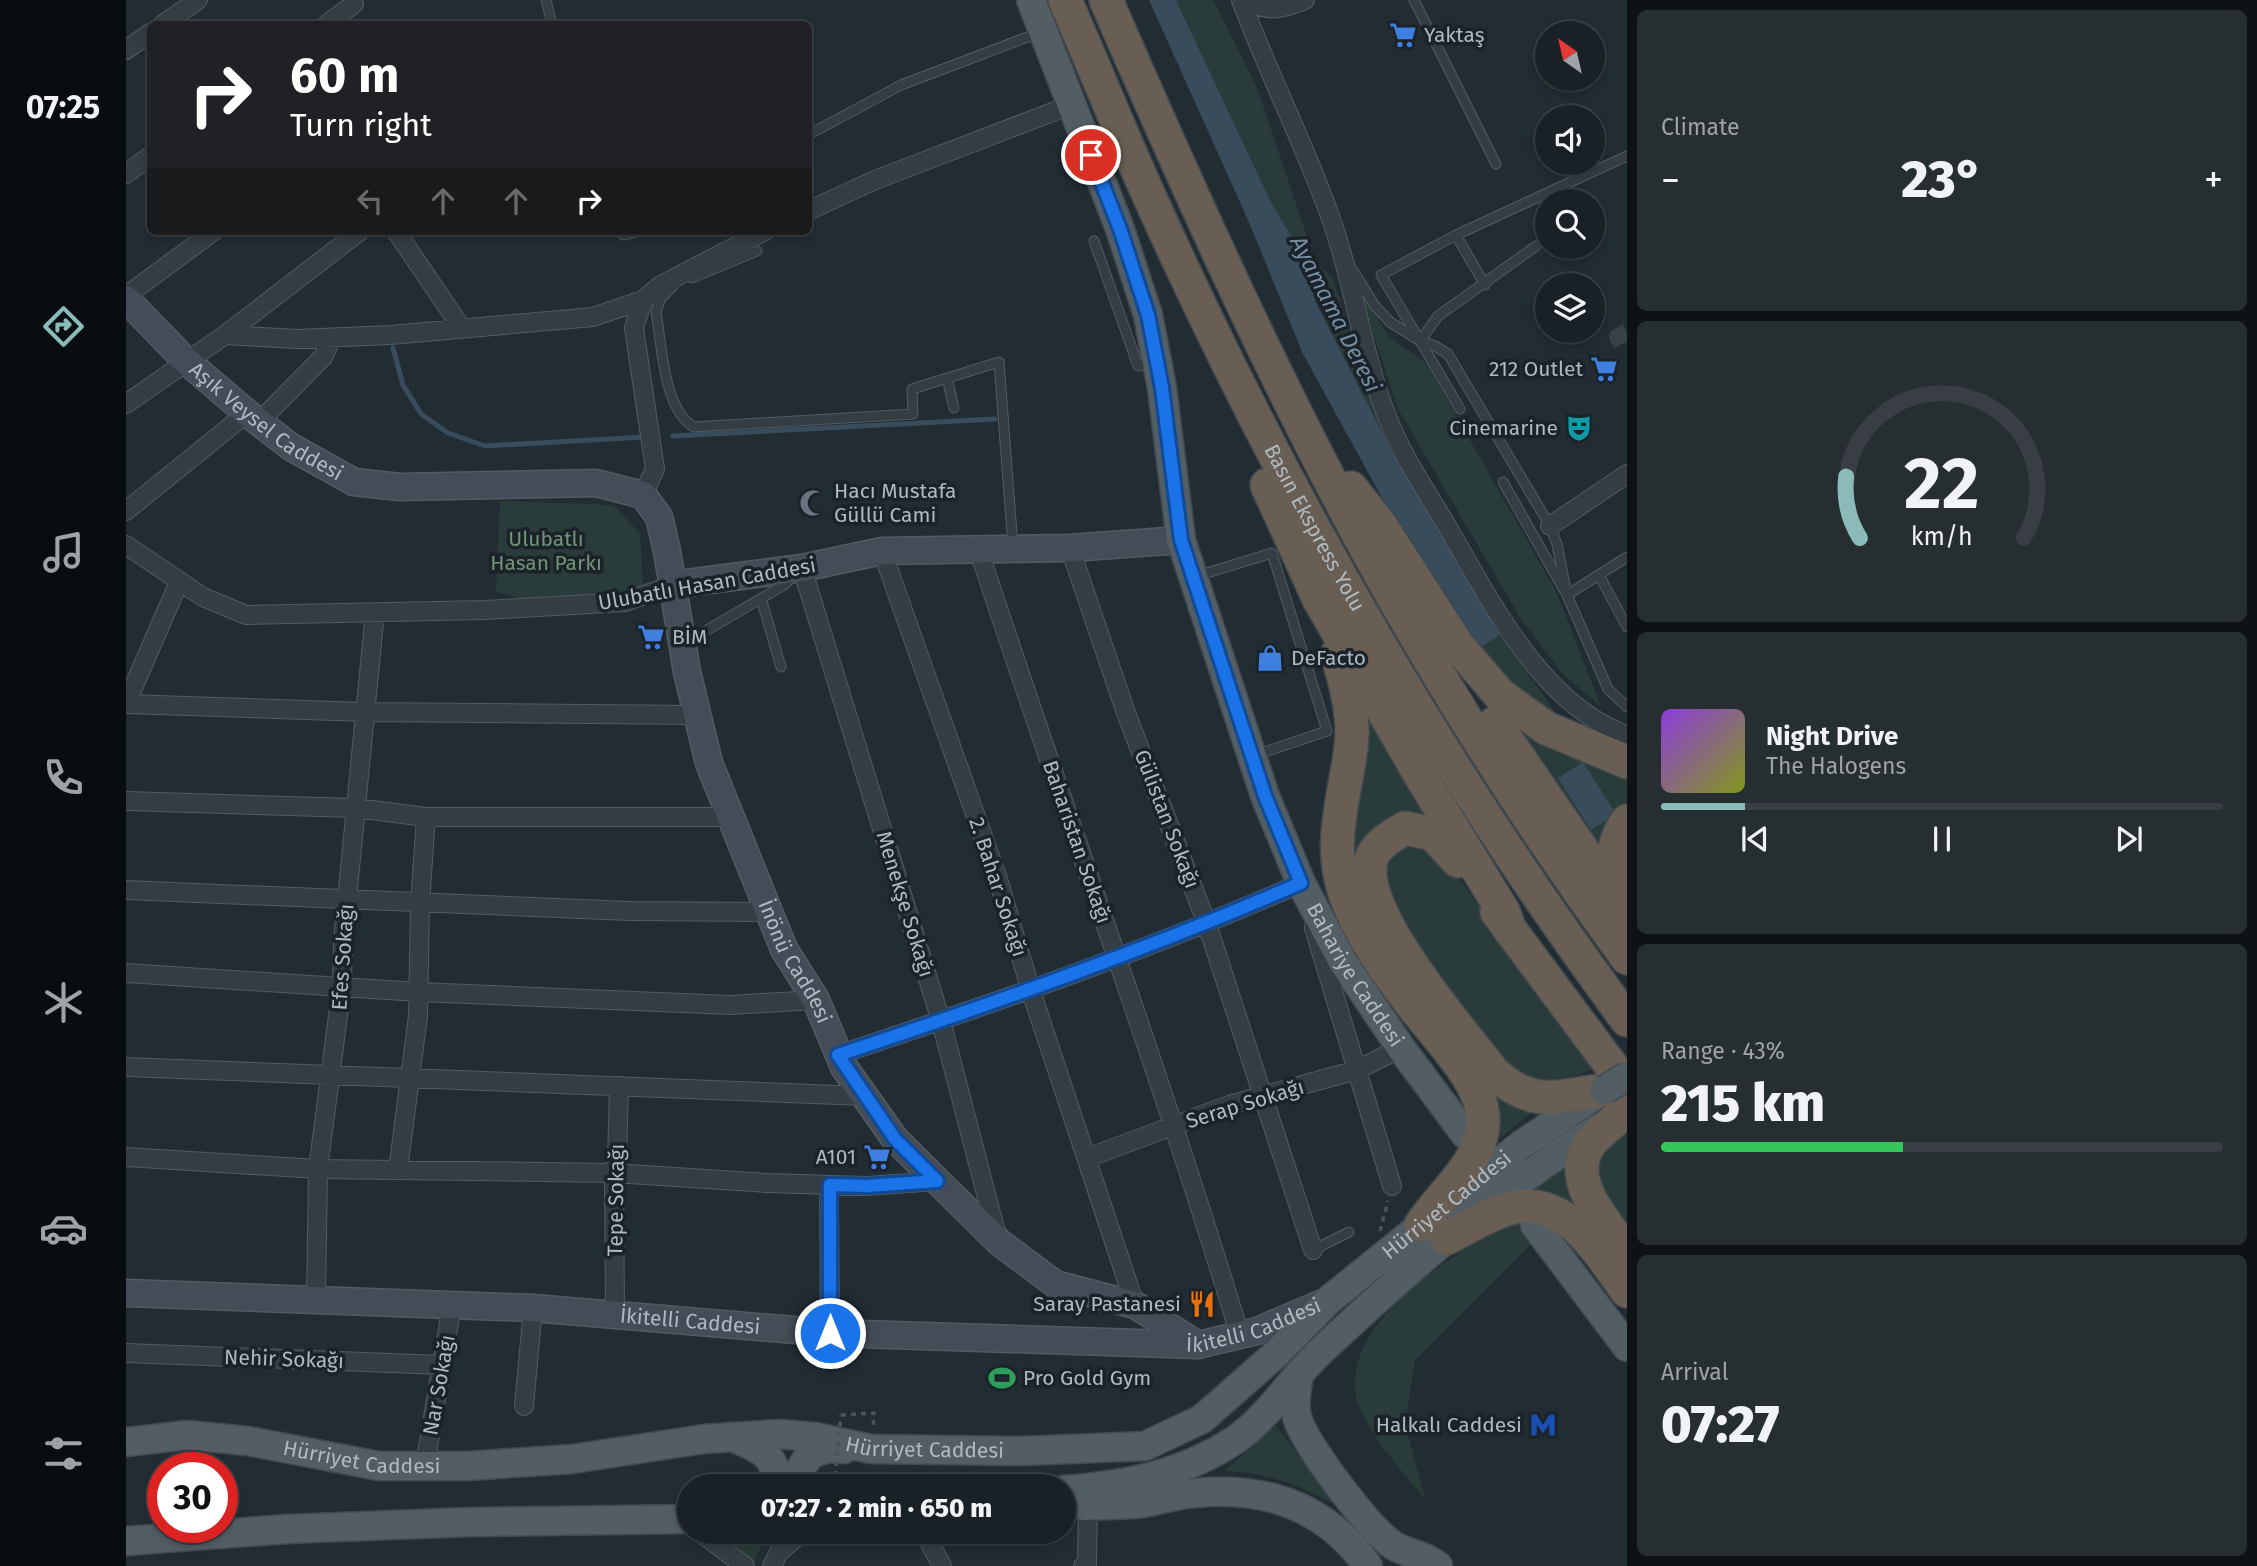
<!DOCTYPE html>
<meta charset="utf-8">
<style>
:root{--surface:#1a2126;--page:#272e32;--text:#f1f3f6;--muted:#9fa3a7;--line:#383e43;--accent:#8bbbb9}
body{margin:0;font-family:"Fira Sans",sans-serif;background:var(--page);color:var(--text);height:100vh;display:flex;flex-direction:column;font-size:26px;white-space:nowrap}
*{box-sizing:border-box;margin:0}
p{font-size:23px;color:var(--muted)}
.icon{flex:none;width:38px;height:38px;fill:none;stroke:currentColor;stroke-width:2;stroke-linecap:round;stroke-linejoin:round}
.map{position:relative;flex:1;overflow:hidden}
.panel{display:flex;flex-direction:column;gap:10px;padding:10px;background:#0e1215;width:630px}
.panel>*{flex:none}
.top-card{position:absolute;left:21px;top:21px;width:665px;height:214px;border-radius:10px;box-shadow:0 4px 10px #0003,0 0 0 2px var(--line);background:#202124;color:#fff;overflow:hidden}
.needle{width:46px;rotate:326deg}
.tools{position:absolute;left:1409px;top:21px;display:grid;gap:14px}
.tools a{display:grid;place-items:center;width:70px;height:70px;border-radius:50%;background:var(--surface);box-shadow:0 4px 10px #0003,0 0 0 2px var(--line);font-size:35px}
.speed{position:absolute;left:21px;top:1452px;display:flex;gap:14px;font-size:35px;font-weight:700;text-align:center}
.speed>*{display:grid;place-content:center;width:91px;height:91px;border-radius:50%;background:var(--surface);box-shadow:0 4px 10px #0003,0 0 0 2px var(--line);line-height:1}
.speed .limit{border:10px solid #d22;background:#fff;color:#111}
.pin{position:absolute;display:grid;place-items:center;width:60px;height:60px;color:#fff;margin:-30px;border:4px solid #fff;border-radius:50%;box-shadow:0 2px 7px #0007}
.me{position:absolute;width:77px;margin:-38px;rotate:0deg;stroke-linejoin:round;filter:drop-shadow(0 0 5px #0008)}
.turn{display:flex;align-items:center;gap:24px;height:147px;padding:0 28px;font-size:32px}
.turn .icon{width:91px;height:91px;stroke-width:2.5}
.turn b{display:block;font-size:49px;line-height:60px}
.lanes{display:flex;align-items:center;height:66px;padding:0 28px;background:#0003;justify-content:center;gap:35px;direction:ltr}
.lanes .off{opacity:.35}
.big{font-size:52px;font-weight:800;line-height:1.1}
.panel .tile{flex:1;display:flex;flex-direction:column;justify-content:center;gap:10px;min-width:0;padding:0 24px;border-radius:10px;background:var(--page)}
.panel .dial{align-items:center;gap:0}
.dial svg{height:182px;overflow:visible;fill:none;stroke:var(--line);stroke-width:7;stroke-linecap:round;text-anchor:middle}
.dial text{fill:var(--text);stroke:none}
.song{display:flex;align-items:center;gap:21px}
.cover{width:84px;height:84px;border-radius:10px;background:linear-gradient(135deg,hsl(270 70% 55%),hsl(70 70% 35%))}
.played{height:7px;border-radius:4px;background:linear-gradient(90deg,var(--accent) 15%,var(--line) 15%)}
.keys{display:flex;justify-content:space-around;direction:ltr}
.heat{display:flex;justify-content:space-between;align-items:center;font-size:38px;direction:ltr}
.charge{height:10px;border-radius:5px;background:linear-gradient(90deg,#34c759 43%,var(--line) 0)}
.trip{position:absolute;left:551px;top:1474px;width:399px;height:70px;border-radius:35px;background:var(--surface);box-shadow:0 4px 10px #0003,0 0 0 2px var(--line);font-weight:800;line-height:70px;text-align:center}
main{display:flex;flex:1;min-height:0}
.dock{display:flex;flex-direction:column;width:126px;justify-content:space-around;align-items:center;background:#0a0d0f;color:var(--muted)}
.dock .icon{width:49px;height:49px}
.dock .active{color:var(--accent)}
.dock b{font-size:32px;color:var(--text)}
.map>svg:first-child{display:block}
</style>
<main>
<nav class="dock">
<b>07:25</b>
<svg class="icon active" aria-label="directions" viewBox="0 0 24 24"><path d="M12 3l9 9-9 9-9-9zM9 14v-3h6M13 9l2 2-2 2"/></svg>
<svg class="icon" aria-label="music" viewBox="0 0 24 24"><path d="M9 18V5l10-2v13"/><circle cx="6" cy="18" r="3"/><circle cx="16" cy="16" r="3"/></svg>
<svg class="icon" aria-label="phone" viewBox="0 0 24 24"><path d="M5 4h4l2 5-3 2q2 4 5 5l2-3 5 2v4C11 20 4 13 5 4z"/></svg>
<svg class="icon" aria-label="climate" viewBox="0 0 24 24"><path d="M12 3v18M4 7l16 10M4 17L20 7"/></svg>
<svg class="icon" aria-label="car" viewBox="0 0 24 24"><path d="M5 17H2v-5l4-1 3-4h7l3 4 3 1v5h-3M9 17h6M6 11h13"/><circle cx="7" cy="17" r="2"/><circle cx="17" cy="17" r="2"/></svg>
<svg class="icon" aria-label="filters" viewBox="0 0 24 24"><path d="M4 7h16M4 17h16"/><circle cx="9" cy="7" r="2"/><circle cx="15" cy="17" r="2"/></svg>
</nav>
<div class="map">
<svg width="1501" height="1566" viewBox="0 0 1501 1566">
<rect width="100%" height="100%" fill="#222c33"/>
<!-- green -->
<path fill="#2a3c39" d="M1050,0H1087L1131,88L1189,261L1206,277L1266,452L1191,305L1171,247L1143,198Z
M1232,286L1263,337L1300,363L1431,593L1475,707L1435,672L1395,619L1272,409Z
M374,501L487,505L514,533L517,587L504,595L397,599L370,592Z
M1374,635L1438,724L1390,694L1350,650Z
M1239,703L1313,822C1277,824 1233,817 1228,863L1220,847Z
M1381,716L1501,774V810L1480,875Z
M1275,844L1314,852L1470,1068C1441,1080 1419,1084 1388,1076L1265,915L1254,873L1260,857Z
M1360,1084L1415,1105L1356,1153Z
M1501,1128V1232L1470,1188L1472,1145Z
M1449,1152L1464,1211L1391,1193Z
M1385,1216L1410,1239L1289,1360L1279,1424L1300,1501C1278,1472 1232,1425 1229,1389C1223,1315 1333,1255 1385,1216Z
M1150,1426L1210,1505C1171,1484 1142,1473 1098,1471Z
M592,1531H643L628,1562Z"/>
<!-- water -->
<path fill="#394c5b" d="M1023,0H1050L1143,198L1171,247L1191,305L1266,452L1374,635L1350,650L1277,536L1177,354L1122,220Z
M1457,762L1490,814L1465,830L1432,778Z"/>
<g fill="none" stroke-linecap="round" stroke-linejoin="round">
<!-- stream -->
<path stroke="#394c5b" stroke-width="5" d="M267,348L277,385L295,414L322,433L359,446L518,437
M547,436L869,419"/>
<!-- street-tunnel -->
<path stroke="#374148" stroke-width="18" stroke-dasharray="18 9" stroke-linecap="butt" d="M1501,332L1492,337L1501,351"/>
<defs>
<path id="lane" d="M420,0L426,24
M1288,0L1370,164
M682,135L775,85L915,32
M491,231L498,235L515,231
M1330,235L1359,285
M968,241L1012,366L1029,361
M1226,269L1249,306L1264,322L1294,341L1334,409
M566,278L631,251
M547,286L535,298L530,312C536,345 537,409 568,427L787,414L786,389L873,362L887,547
M1294,341L1312,316L1410,246
M821,378L828,408
M1377,482L1441,595L1482,689L1501,707
M1473,575L1501,627
M1071,576L1146,553L1201,731L1130,755
M1441,595L1431,544L1424,526L1322,354L1309,346L1294,341L1255,275L1330,235L1501,156
M1441,595L1501,557
M635,598L655,667
M557,639L571,636L658,585L668,575
M1187,1250L1223,1232"/>
<path id="street" d="M1115,0C1142,73 1178,143 1204,216C1229,284 1236,357 1264,424C1279,460 1302,494 1321,526C1364,600 1416,706 1501,735
M1123,0C1141,14 1159,8 1179,0
M37,24L72,0
M201,24L228,4
M0,50L24,33
M0,174L24,156
M682,211L749,180L945,105
M270,231L335,327
M0,296L88,231
M99,335L171,339L265,335L467,317L517,300
M0,404L99,335L234,231
M133,422L197,357L206,338
M517,495L529,469L508,328L517,300L535,285L639,231
M0,511L121,413
M1424,526L1501,474
M0,545L77,597L120,615L359,610L499,602L546,585
M852,548C938,811 1034,1071 1114,1336
M944,548L1000,713L1081,924L1187,1250
M756,551L872,879L905,991L1009,1305
M676,568L815,1021L872,1240
M0,704L239,712L571,715
M0,704L53,582
M0,801L230,808L300,817H605
M0,890L504,911L643,912
M1188,928L1266,1186
M0,973L292,992L604,1005L690,1000
M712,1055C868,1003 1024,950 1175,883L1177,891
M0,1067L738,1096
M0,1157L192,1169L488,1173L641,1183L741,1186L811,1181
M961,1158L1103,1105L1231,1070L1275,1048
M272,1170L292,1016L294,903L300,817
M703,1185L704,1333
M190,1301L192,1169L216,985L217,940L249,612
M489,1315L488,1173L491,1162L493,1086
M0,1353L316,1365
M398,1406L407,1308
M299,1465L326,1305
M572,1531L619,1566
M800,1536L816,1566
M646,1566L653,1552L678,1531
M957,1566L961,1563L962,1505"/>
<g id="secondary">
<path id="s1" d="M0,299L59,360L121,413L165,447L228,482L274,487L470,483L517,495L533,517L541,551L561,672L583,763L658,949L690,1000L718,1067L769,1139L873,1242L929,1284L1009,1305L1072,1345"/>
<path d="M546,585L676,568L756,551L944,548L1055,540"/>
<path id="s2" d="M0,1293L407,1308L704,1333L1072,1345L1131,1331L1199,1302"/>
</g>
<g id="primary">
<path id="s3" d="M905,0L994,229L1022,315L1036,388L1055,540L1139,796L1175,883L1217,962L1275,1048L1339,1134"/>
<path d="M1409,1225L1501,1347"/>
<path d="M1173,1374C1171,1389 1167,1403 1171,1417C1179,1445 1240,1525 1264,1543C1278,1554 1298,1554 1312,1566"/>
<path d="M606,1437C628,1446 657,1456 646,1486"/>
<path id="s4" d="M0,1442L61,1435L122,1441L253,1466H341L446,1459L578,1439L653,1434L689,1437L745,1449L896,1451L1019,1446L1076,1419L1151,1353L1203,1300L1395,1145L1476,1091"/>
<path d="M678,1486L674,1470L684,1454L703,1448L718,1449"/>
<path d="M938,1490C1000,1485 1056,1475 1109,1440C1144,1416 1166,1377 1197,1349C1284,1268 1373,1189 1475,1127"/>
<path d="M958,1506C978,1505 998,1505 1017,1503C1035,1500 1052,1494 1070,1493C1141,1486 1200,1507 1242,1566"/>
<path d="M0,1541L161,1529L346,1522L564,1519"/>
</g>
<g id="highway">
<path id="s5" d="M939,0C968,66 995,134 1025,200C1155,489 1312,765 1501,1020"/>
<path d="M980,0C1061,186 1144,372 1241,550C1319,692 1406,828 1501,958"/>
<path d="M1141,485L1193,599L1296,778L1377,911L1384,930"/>
<path d="M1225,488L1255,526L1332,646L1374,695L1420,728L1501,762"/>
<path d="M1211,655C1221,685 1229,717 1225,748C1217,807 1199,851 1225,909C1241,945 1264,977 1288,1007C1310,1036 1356,1081 1357,1118C1359,1161 1316,1192 1295,1225"/>
<path d="M1369,723L1501,915"/>
<path d="M1332,861L1307,834L1279,828C1267,835 1248,846 1245,860C1232,913 1335,1030 1368,1073C1408,1109 1431,1096 1478,1090"/>
<path d="M1498,896C1483,869 1484,846 1501,821"/>
<path d="M1371,912L1501,1087"/>
<path d="M1495,1115C1483,1126 1467,1136 1460,1150C1443,1186 1482,1225 1501,1252"/>
<path d="M1321,1238C1341,1228 1364,1213 1385,1208C1441,1195 1473,1253 1501,1291"/>
</g>
</defs>
<!-- lane casing -->
<use href="#lane" stroke="#525b62" stroke-width="11"/>
<!-- street casing -->
<use href="#street" stroke="#525b62" stroke-width="20"/>
<!-- secondary casing -->
<use href="#secondary" stroke="#525b62" stroke-width="29"/>
<!-- primary casing -->
<use href="#primary" stroke="#414951" stroke-width="31"/>
<!-- highway casing -->
<use href="#highway" stroke="#3f484f" stroke-width="36"/>
<!-- path -->
<path stroke="#485858" stroke-width="3.5" stroke-dasharray="5 5" stroke-linecap="butt" d="M1254,1231L1262,1201
M715,1415L748,1413L747,1429
M820,1537L901,1536"/>
<!-- lane -->
<use href="#lane" stroke="#353d44" stroke-width="9"/>
<!-- street -->
<use href="#street" stroke="#353d44" stroke-width="18"/>
<!-- secondary -->
<use href="#secondary" stroke="#444d57" stroke-width="26"/>
<!-- primary -->
<use href="#primary" stroke="#535d64" stroke-width="28"/>
<!-- highway -->
<use href="#highway" stroke="#695e53" stroke-width="33"/>
<defs>
<path id="primary-bridge" d="M1478,1090L1501,1076"/>
</defs>
<!-- primary-bridge casing -->
<use href="#primary-bridge" stroke="#414951" stroke-width="31" stroke-linecap="butt"/>
<!-- path-bridge -->
<path stroke="#485858" stroke-width="3.5" stroke-dasharray="5 5" stroke-linecap="butt" d="M708,1486L715,1415"/>
<!-- primary-bridge -->
<use href="#primary-bridge" stroke="#535d64" stroke-width="28"/>
</g>
<g fill="none" stroke-linecap="round" stroke-linejoin="round">
<defs>
<path id="route" d="M704,1333V1185L741,1186L811,1181L769,1139L712,1055C869,1003 1023,949 1175,883L1139,796L1055,540L1036,388L1022,315L994,229L965,155"/>
</defs>
<!-- route casing -->
<use href="#route" stroke="#114b97" stroke-width="18"/>
<!-- route -->
<use href="#route" stroke="#1a73e8" stroke-width="12"/>
</g>
<!-- icons -->
<defs>
<symbol id="supermarket-bare" viewBox="-9 -9 18 18"><path d="M-6-5.5h2.5l.6 2H6L4.5 2H-2.5L-4.4-4H-6ZM-1.5 3.2a1.3 1.3 0 1 0 .1 0ZM3 3.2a1.3 1.3 0 1 0 .1 0Z" fill="#3f7fe0" stroke="#1b2229" stroke-width="2.5" paint-order="stroke"/></symbol>
<symbol id="theatre-bare" viewBox="-9 -9 18 18"><path d="M-5-5.5Q0-4 5-5.5V0Q5 5 0 6Q-5 5-5 0ZM-3.3-2.5H-1v1.5H-3.3ZM1-2.5H3.3v1.5H1ZM-2.8 1Q0 5.5 2.8 1Z" fill="#0f9aa8" stroke="#1b2229" stroke-width="2.5" paint-order="stroke"/></symbol>
<symbol id="mosque-bare" viewBox="-9 -9 18 18"><path d="M3.5-4.9A6 6 0 1 0 3.5 4.9A5 5 0 1 1 3.5-4.9Z" fill="#6b7280" stroke="#1b2229" stroke-width="2.5" paint-order="stroke"/></symbol>
<symbol id="shop-bare" viewBox="-9 -9 18 18"><path d="M-5-2.5h2.3a2.7 3.5 0 0 1 5.4 0H5L5.5 6h-11ZM-1.5-2.5h3a1.5 2.3 0 0 0-3 0Z" fill="#3f7fe0" stroke="#1b2229" stroke-width="2.5" paint-order="stroke"/></symbol>
<symbol id="restaurant-bare" viewBox="-9 -9 18 18"><path d="M-5-6h1v4h1v-4h1v4h1v-4h1v5L-1.5 .5V6h-2V.5L-5-1ZM5-6V6H3V1.5H1.5Q1.5-4 5-6Z" fill="#e8710a" stroke="#1b2229" stroke-width="2.5" paint-order="stroke"/></symbol>
<symbol id="stadium-bare" viewBox="-9 -9 18 18"><path d="M0-5a6.5 5 0 1 0 0 10a6.5 5 0 1 0 0-10ZM-3.5-1.8h7v3.6h-7Z" fill="#2e9e5b" stroke="#1b2229" stroke-width="2.5" paint-order="stroke"/></symbol>
<symbol id="metro-bare" viewBox="-9 -9 18 18"><path d="M-5.5 5V-5H-3L0 0L3-5H5.5V5H3V-.5L0 4L-3-.5V5Z" fill="#1a4fb4" stroke="#1b2229" stroke-width="2.5" paint-order="stroke"/></symbol>
</defs>
<g fill-rule="evenodd">
<use href="#supermarket-bare" x="1258" y="16" width="38" height="38"/>
<use href="#supermarket-bare" x="1459" y="350" width="38" height="38"/>
<use href="#theatre-bare" x="1434" y="409" width="38" height="38"/>
<use href="#mosque-bare" x="668" y="484" width="38" height="38"/>
<use href="#supermarket-bare" x="506" y="618" width="38" height="38"/>
<use href="#shop-bare" x="1125" y="639" width="38" height="38"/>
<use href="#supermarket-bare" x="732" y="1138" width="38" height="38"/>
<use href="#restaurant-bare" x="1057" y="1285" width="38" height="38"/>
<use href="#stadium-bare" x="857" y="1359" width="38" height="38"/>
<use href="#metro-bare" x="1398" y="1406" width="38" height="38"/>
</g>
<g text-anchor="middle" dominant-baseline="central" stroke-width="7" stroke-linejoin="round" paint-order="stroke">
<!-- poi labels -->
<g font-size="21" fill="#afb9c1" stroke="#1b2229" text-anchor="start">
<text x="1298" y="35">Yaktaş</text>
<text x="1457" y="369" text-anchor="end">212 Outlet</text>
<text x="1432" y="428" text-anchor="end">Cinemarine</text>
<text x="708" y="491">Hacı Mustafa<tspan x="708" dy="24">Güllü Cami</tspan></text>
<text x="546" y="637">BİM</text>
<text x="1165" y="658">DeFacto</text>
<text x="730" y="1157" text-anchor="end">A101</text>
<text x="1055" y="1304" text-anchor="end">Saray Pastanesi</text>
<text x="897" y="1378">Pro Gold Gym</text>
<text x="1396" y="1425" text-anchor="end">Halkalı Caddesi</text>
</g>
<!-- street labels -->
<g font-size="21" fill="#afb9c1" stroke="#1b2229">
<text stroke="none"><textPath href="#s1" startOffset="187">Aşık Veysel Caddesi</textPath></text>
<text stroke="none"><textPath href="#s5" startOffset="584">Basın Ekspress Yolu</textPath></text>
<text transform="translate(581 584) rotate(-10)">Ulubatlı Hasan Caddesi</text>
<text transform="translate(1041 819) rotate(69)">Gülistan Sokağı</text>
<text transform="translate(951 842) rotate(71)">Baharistan Sokağı</text>
<text transform="translate(872 887) rotate(72)">2. Bahar Sokağı</text>
<text transform="translate(779 904) rotate(73)">Menekşe Sokağı</text>
<text transform="translate(217 957) rotate(-86)">Efes Sokağı</text>
<text stroke="none"><textPath href="#s1" startOffset="1080">İnönü Caddesi</textPath></text>
<text stroke="none"><textPath href="#s3" startOffset="1034">Bahariye Caddesi</textPath></text>
<text transform="translate(1119 1104) rotate(-17)">Serap Sokağı</text>
<text transform="translate(490 1200) rotate(-89)">Tepe Sokağı</text>
<text stroke="none"><textPath href="#s4" startOffset="1414">Hürriyet Caddesi</textPath></text>
<text stroke="none"><textPath href="#s2" startOffset="565">İkitelli Caddesi</textPath></text>
<text stroke="none"><textPath href="#s2" startOffset="1132">İkitelli Caddesi</textPath></text>
<text transform="translate(158 1359) rotate(2)">Nehir Sokağı</text>
<text transform="translate(313 1385) rotate(-80)">Nar Sokağı</text>
<text stroke="none"><textPath href="#s4" startOffset="805">Hürriyet Caddesi</textPath></text>
<text stroke="none"><textPath href="#s4" startOffset="238">Hürriyet Caddesi</textPath></text>
</g>
<!-- park labels -->
<g font-size="21" fill="#719475" stroke="#1b2229">
<text x="420" y="539">Ulubatlı<tspan x="420" dy="24">Hasan Parkı</tspan></text>
</g>
<!-- water labels -->
<g font-size="23" font-style="italic" fill="#738da1" stroke="#1b2229">
<text transform="translate(1210 314) rotate(63)">Ayamama Deresi</text>
</g>
</g>
</svg>
<div class="tools">
<a><svg class="needle" viewBox="-14 -14 28 28"><path d="M0-13l5 13h-10z" fill="#e53935"/><path d="M0 13l5-13h-10z" fill="#9fa3a7"/></svg></a>
<a><svg class="icon" aria-label="sound" viewBox="0 0 24 24"><path d="M4 9h4l5-4v14l-5-4H4zM17 9q2 3 0 6"/></svg></a>
<a><svg class="icon" aria-label="search" viewBox="0 0 24 24"><circle cx="10" cy="10" r="6"/><path d="M15 15l6 6"/></svg></a>
<a><svg class="icon" aria-label="layers" viewBox="0 0 24 24"><path d="M12 4l9 5-9 5-9-5zM3 14l9 5 9-5"/></svg></a>
</div>
<div class="speed"><div class="limit">30</div></div>
<div class="pin" style="left:965px;top:155px;background:#d93025"><svg class="icon" aria-label="arrive" viewBox="0 0 24 24"><path d="M6 21V4h12l-3 4 3 4H6"/></svg></div>
<svg class="me" style="left:704px;top:1333px" viewBox="-20 -20 40 40"><circle r="17" fill="#1a73e8" stroke="#fff" stroke-width="3"/><path d="M0-11L8 9 0 5-8 9z" fill="#fff"/></svg>
<div class="trip">07:27 · 2 min · 650 m</div>
<div class="top-card">
<div class="turn"><svg class="icon" aria-label="right" viewBox="0 0 24 24"><path d="M7 20v-9h11M14 6l5 5-5 5"/></svg><div><b>60 m</b>Turn right</div></div>
<div class="lanes"><svg class="icon off" aria-label="left" viewBox="0 0 24 24"><path d="M17 20v-9H6M10 6l-5 5 5 5"/></svg><svg class="icon off" aria-label="ahead" viewBox="0 0 24 24"><path d="M12 20V5M6 11l6-6 6 6"/></svg><svg class="icon off" aria-label="ahead" viewBox="0 0 24 24"><path d="M12 20V5M6 11l6-6 6 6"/></svg><svg class="icon" aria-label="right" viewBox="0 0 24 24"><path d="M7 20v-9h11M14 6l5 5-5 5"/></svg></div>
</div>
</div>
<section class="panel">
<div class="tile"><p>Climate</p>
<div class="heat"><a>−</a><b class="big">23°</b><a>+</a></div>
</div>
<div class="tile dial"><svg viewBox="0 0 100 80">
<path d="M14 69A42 42 0 1 1 86 69"/>
<path d="M14 69A42 42 0 0 1 8 42" stroke="#8bbbb9"/>
<text x="50" y="56" font-size="32" font-weight="700">22</text>
<text x="50" y="72" font-size="11">km/h</text>
</svg></div>
<div class="tile">
<div class="song"><i class="cover"></i><div><b>Night Drive</b><p>The Halogens</p></div></div>
<div class="played"></div>
<div class="keys"><svg class="icon" aria-label="previous" viewBox="0 0 24 24"><path d="M18 5L8 12l10 7zM5 5v14"/></svg><svg class="icon" aria-label="pause" viewBox="0 0 24 24"><path d="M8 5v14M16 5v14"/></svg><svg class="icon" aria-label="next" viewBox="0 0 24 24"><path d="M6 5l10 7-10 7zM19 5v14"/></svg></div>
</div>
<div class="tile"><p>Range · 43%</p><b class="big">215 km</b><div class="charge"></div></div>
<div class="tile"><p>Arrival</p><b class="big">07:27</b></div>
</section>
</main>
